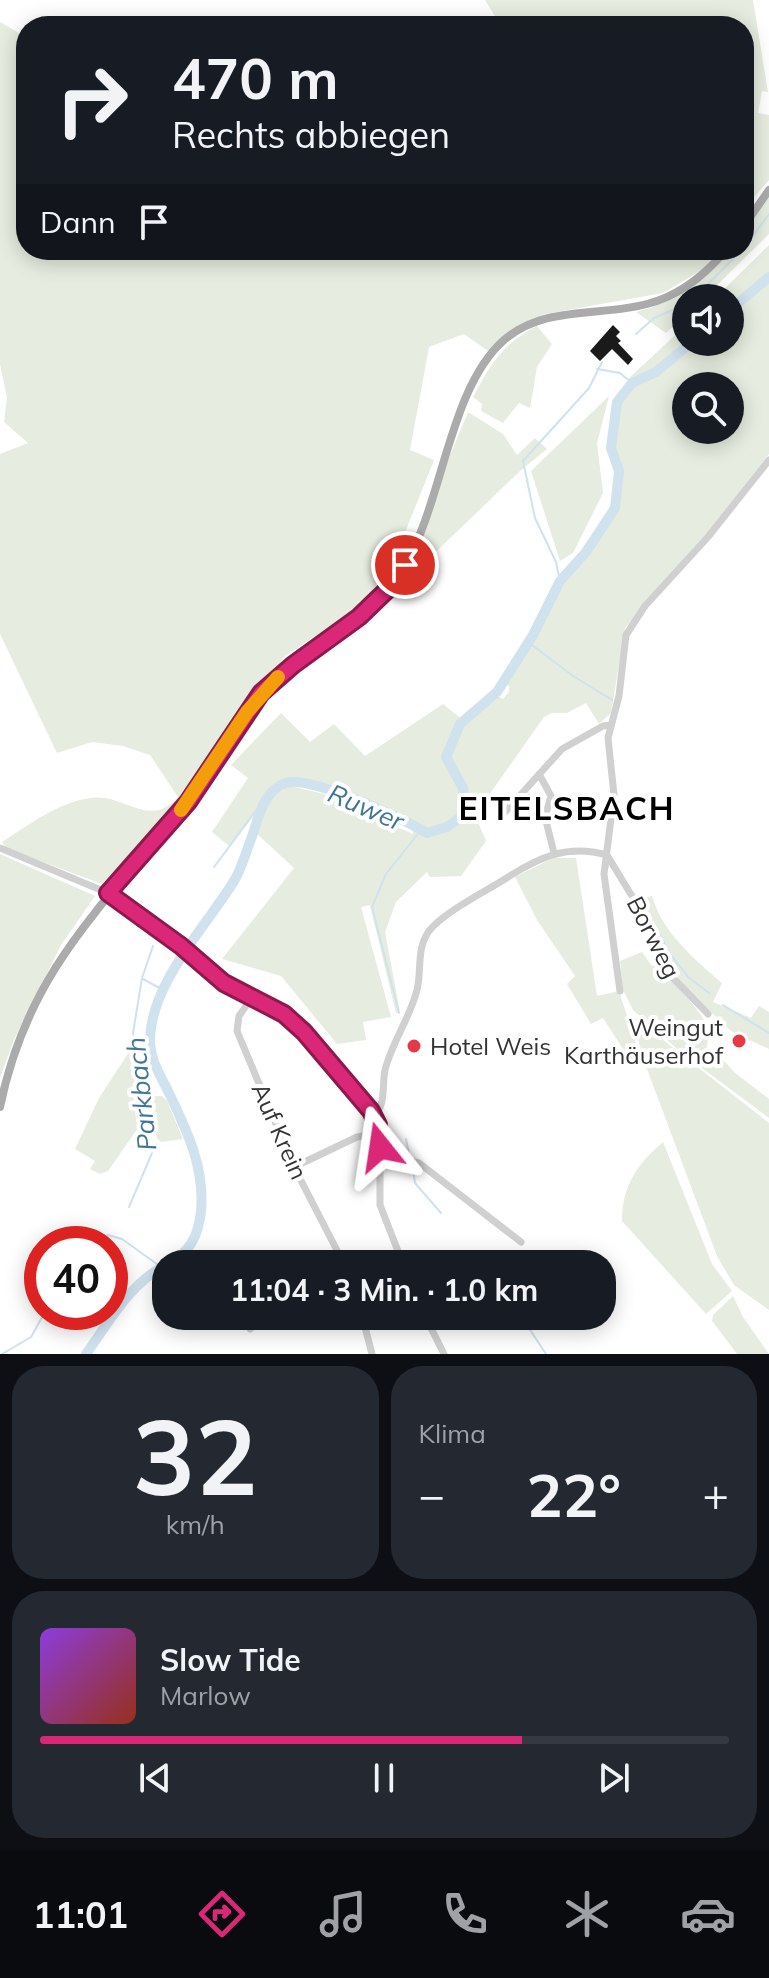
<!DOCTYPE html>
<html lang="de">
<meta charset="utf-8">
<style>
:root{--surface:#171b24;--page:#242831;--text:#f1f3f6;--muted:#9ea1a6;--line:#363941;--accent:#db2777}
body{margin:0;font-family:Mulish,sans-serif;background:var(--page);color:var(--text);height:100vh;display:flex;flex-direction:column;font-size:30px;white-space:nowrap}
*{box-sizing:border-box;margin:0}
p{font-size:26px;color:var(--muted)}
.icon{flex:none;width:44px;height:44px;fill:none;stroke:currentColor;stroke-width:2;stroke-linecap:round;stroke-linejoin:round}
.map{position:relative;height:1354px;overflow:hidden}
.drawer{display:flex;flex-direction:column;gap:12px;padding:12px;background:#0d0f14;flex:1}
.drawer>*{flex:none}
.top-card{position:absolute;left:16px;top:16px;width:738px;height:244px;border-radius:32px;box-shadow:0 4px 20px #0003;background:#171b24;color:var(--text);overflow:hidden}
.controls{position:absolute;left:672px;top:284px;display:grid;gap:16px}
.controls a{display:grid;place-items:center;width:72px;height:72px;border-radius:50%;background:var(--surface);box-shadow:0 4px 20px #0003;font-size:40px}
.speed{position:absolute;left:24px;top:1226px;display:flex;gap:16px;font-size:40px;font-weight:700;text-align:center}
.speed>*{display:grid;place-content:center;width:104px;height:104px;border-radius:50%;background:var(--surface);box-shadow:0 4px 20px #0003;line-height:1}
.speed .limit{border:12px solid #d22;background:#fff;color:#111}
.pin{position:absolute;display:grid;place-items:center;width:68px;height:68px;color:#fff;margin:-34px;border:4px solid #fff;border-radius:50%;box-shadow:0 2px 8px #0007}
.me{position:absolute;width:88px;margin:-44px;rotate:345deg;stroke-linejoin:round;filter:drop-shadow(0 0 6px #0008)}
.turn{display:flex;align-items:center;gap:28px;height:168px;padding:0 24px;font-size:36px}
.turn .icon{width:104px;height:104px;stroke-width:2.5}
.turn b{display:block;font-size:56px;line-height:68px}
.then{display:flex;align-items:center;height:76px;padding:0 24px;background:#0003;gap:16px;font-size:30px}
.big{font-size:60px;font-weight:700;line-height:1.1}
.drawer .tile{flex:1;display:flex;flex-direction:column;justify-content:center;gap:12px;min-width:0;padding:0 28px;border-radius:32px;background:var(--page)}
.drawer .dial{align-items:center;gap:0}
.dial b{font-size:104px;line-height:1}
.song{display:flex;align-items:center;gap:24px}
.cover{width:96px;height:96px;border-radius:12px;background:linear-gradient(135deg,hsl(270 70% 55%),hsl(10 70% 35%))}
.played{height:8px;border-radius:4px;background:linear-gradient(90deg,var(--accent) 70%,var(--line) 70%)}
.keys{display:flex;justify-content:space-around;direction:ltr}
.heat{display:flex;justify-content:space-between;align-items:center;font-size:44px;direction:ltr}
.drawer .tiles{flex:1;display:grid;gap:12px;grid-template-columns:1fr 1fr}
.tile:last-child{grid-column:span 2}
.trip{position:absolute;left:152px;top:1250px;width:464px;height:80px;border-radius:32px;background:var(--surface);box-shadow:0 4px 20px #0003;font-weight:700;line-height:80px;text-align:center}
.tabs{display:flex;height:128px;justify-content:space-around;align-items:center;background:#090b0e;color:var(--muted)}
.tabs .icon{width:56px;height:56px}
.tabs .selected{color:var(--accent)}
.tabs b{font-size:36px;color:var(--text)}
.map>svg:first-child{display:block}
</style>
<div class="map">
<svg width="769" height="1354" viewBox="0 0 769 1354">
<rect width="100%" height="100%" fill="#fff"/>
<!-- green -->
<path fill="#e6ecdf" fill-rule="evenodd" d="M485,0H753L768,92L762,91L758,113L769,115V180L744,209V26H501Z
M0,22L26,37V250H721L703,269L663,293L545,314L516,331L491,353L464,334L429,347L410,450L434,460L392,565L358,608L285,656L180,801L102,884L6,848L2,842C29,825 58,802 91,798C124,793 149,830 178,797L150,755L123,746L92,742L57,753L0,634V454L28,443L4,422L7,398L0,364Z
M769,197V234L704,298H686V314L666,333L636,312C677,302 703,280 731,250H744V233Z
M769,245V454L708,532L625,628L611,713L599,724L586,703L567,713H552L544,717L475,815L486,841L461,876L430,877L427,872L396,902L385,932L400,1012L396,1013L370,905L361,907L391,1017L363,1022L366,1040L337,1044L281,976L222,959L294,868L256,833L271,797L290,786L324,794L413,834L412,825L316,785L288,782L270,792L229,846L212,832L248,778L231,765L281,713L310,742L334,724L365,756L443,704L464,721L495,694L503,699L509,692V686L503,683L560,581L586,552L615,508L619,471L611,448L617,402L632,383L628,379L686,325V342H730V298H715ZM686,386H730V430H686Z
M537,326L552,344L537,367L530,408L519,403L503,423L481,411L482,404L473,397C492,363 501,345 537,326Z
M609,396L597,443L603,493L573,553L560,561L531,471Z
M468,412L503,434L517,455L535,438L547,449L520,471L393,593Z
M0,854L95,896L61,945L13,1042L0,1078Z
M553,858H576L597,996L619,991L637,1047L625,1052L603,1018L591,1024L567,984L575,976L537,920L515,877Z
M652,896C662,932 694,959 722,983L713,1002L751,1018L759,1006L769,1012V1049L731,1031L676,979L667,950L639,900Z
M642,952L652,966L665,962C676,1001 717,1009 706,1051L713,1058L720,1056L734,1072L769,1099V1118L683,1054L633,1010L623,990L620,961Z
M635,1018L769,1123V1310L734,1285L717,1256L647,1069L632,1020Z
M129,1052L145,1118L108,1171L100,1174L90,1169L95,1161L75,1149L99,1098Z
M155,1096H162L167,1101L183,1139L161,1142L157,1138L148,1101Z
M663,1142L712,1264L732,1291L706,1314L622,1221C622,1186 637,1164 663,1142Z
M733,1296L743,1317L769,1354H737L712,1321L713,1315Z"/>
<g fill="none" stroke-linecap="round" stroke-linejoin="round">
<!-- stream -->
<path stroke="#cfe2ee" stroke-width="2" d="M744,248L769,214
M694,298L742,250
M636,334L654,318L686,304
M597,369L620,373L632,383
M560,581L556,562L535,518L523,461L589,388L602,362
M528,642L573,676L612,700
M214,867L270,792
M643,905L664,942
M668,951L688,977L709,993
M143,979L165,991
M723,1005L769,1033
M399,1013L372,907L386,874L421,830
M406,1139L409,1154
M412,1164L415,1183L441,1213
M129,1207L152,1153L133,1033L142,978L153,946
M105,1244L108,1235L122,1239L161,1267
M521,1316L546,1354
M2,1354L31,1337L45,1312"/>
<!-- river -->
<path stroke="#cfe2ee" stroke-width="10" d="M730,310L769,277
M167,1264C190,1253 198,1236 201,1212C205,1167 187,1131 168,1091C160,1075 150,1059 150,1040C151,983 205,928 234,881C241,870 245,855 250,842C258,821 262,791 286,783C310,775 403,819 427,833L447,827L465,814L463,788L446,757L460,724L497,692L533,635L560,581L586,552L615,508L619,471L611,448L617,402L632,383L656,372L692,342
M86,1354C109,1322 130,1283 166,1265"/>
</g>
<!-- building -->
<path fill="#1a1a1a" d="M613,325L620,332L616,336L621,341L618,343L633,359L628,365L612,349L600,361L590,351Z"/>
<g fill="none" stroke-linecap="round" stroke-linejoin="round">
<!-- minor -->
<path stroke="#d0d0d0" stroke-width="7" d="M539,774L551,796L545,817L554,853
M505,812L562,749L603,726L611,725
M0,848L108,893L181,946L224,983L273,1006L304,1032L376,1119L380,1138V1205L403,1264
M607,855L664,949L672,977L708,1014
M620,991L604,874L614,795L608,738L619,696L626,635L645,606L708,537L769,460
M253,996L239,1016L237,1031L294,1167L344,1264
M374,1116C386,1106 382,1085 385,1070C392,1042 410,1018 417,990C422,970 416,949 429,931C444,912 483,893 505,879C539,857 567,844 607,855
M380,1154L419,1163L521,1242
M294,1167L357,1137L380,1133
M362,1316L372,1354
M425,1316L444,1354
M250,1329L266,1316"/>
<!-- major -->
<path stroke="#ababab" stroke-width="8" d="M744,226L769,190
M0,1107C28,970 104,905 187,803C218,765 235,718 270,684C313,642 373,620 405,565C443,502 449,388 504,340C545,305 599,317 647,304C679,296 705,275 726,250"/>
</g>
<g fill="none" stroke-linecap="round" stroke-linejoin="round">
<defs>
<path id="route" d="M380,1147L378,1125L371,1111L304,1032L284,1014L224,983L181,946L108,893L188,802L261,693L293,665L359,617L390,587L405,565"/>
</defs>
<!-- route casing -->
<use href="#route" stroke="#8e194d" stroke-width="20"/>
<!-- route -->
<use href="#route" stroke="#db2777" stroke-width="14"/>
<!-- slow -->
<path stroke="#f59e0b" stroke-width="14" d="M181,810L247,712L278,677"/>
</g>
<!-- markers -->
<g fill="#e63946" stroke="#fff" stroke-width="3">
<circle cx="739" cy="1041" r="8"/>
<circle cx="414" cy="1046" r="8"/>
</g>
<g text-anchor="middle" dominant-baseline="central" stroke-width="8" stroke-linejoin="round" paint-order="stroke">
<!-- street labels -->
<g font-size="24" fill="#333" stroke="#fff">
<text transform="translate(654 937) rotate(63)">Borweg</text>
<text transform="translate(280 1131) rotate(66)">Auf Krein</text>
</g>
<!-- poi labels -->
<g font-size="24" fill="#333" stroke="#fff" text-anchor="end">
<text x="723" y="1027">Weingut<tspan x="723" dy="28">Karthäuserhof</tspan></text>
<text x="430" y="1046" text-anchor="start">Hotel Weis</text>
</g>
<!-- water labels -->
<g font-size="26" font-style="italic" fill="#3f7597" stroke="#fff">
<text transform="translate(366 807) rotate(23)">Ruwer</text>
<text transform="translate(141 1094) rotate(-96)">Parkbach</text>
</g>
<!-- district labels -->
<g font-size="32" font-weight="bold" letter-spacing="2" fill="#000" stroke="#fff">
<text x="567" y="808">EITELSBACH</text>
</g>
</g>
</svg>
<div class="controls">
<a><svg class="icon" aria-label="sound" viewBox="0 0 24 24"><path d="M4 9h4l5-4v14l-5-4H4zM17 9q2 3 0 6"/></svg></a>
<a><svg class="icon" aria-label="search" viewBox="0 0 24 24"><circle cx="10" cy="10" r="6"/><path d="M15 15l6 6"/></svg></a>
</div>
<div class="speed"><div class="limit">40</div></div>
<div class="pin" style="left:405px;top:565px;background:#d93025"><svg class="icon" aria-label="arrive" viewBox="0 0 24 24"><path d="M6 21V4h12l-3 4 3 4H6"/></svg></div>
<svg class="me" style="left:380px;top:1147px" viewBox="-20 -20 40 40"><path d="M0-17L14 15 0 8-14 15z" fill="#db2777" stroke="#fff" stroke-width="4"/></svg>
<div class="trip">11:04 · 3 Min. · 1.0 km</div>
<div class="top-card">
<div class="turn"><svg class="icon" aria-label="right" viewBox="0 0 24 24"><path d="M7 20v-9h11M14 6l5 5-5 5"/></svg><div><b>470 m</b>Rechts abbiegen</div></div>
<div class="then">Dann<svg class="icon" aria-label="arrive" viewBox="0 0 24 24"><path d="M6 21V4h12l-3 4 3 4H6"/></svg></div>
</div>
</div>
<section class="drawer">
<div class="tiles">
<div class="tile dial"><b>32</b><p>km/h</p></div>
<div class="tile"><p>Klima</p>
<div class="heat"><a>−</a><b class="big">22°</b><a>+</a></div>
</div>
<div class="tile">
<div class="song"><i class="cover"></i><div><b>Slow Tide</b><p>Marlow</p></div></div>
<div class="played"></div>
<div class="keys"><svg class="icon" aria-label="previous" viewBox="0 0 24 24"><path d="M18 5L8 12l10 7zM5 5v14"/></svg><svg class="icon" aria-label="pause" viewBox="0 0 24 24"><path d="M8 5v14M16 5v14"/></svg><svg class="icon" aria-label="next" viewBox="0 0 24 24"><path d="M6 5l10 7-10 7zM19 5v14"/></svg></div>
</div>
</div>
</section>
<nav class="tabs">
<b>11:01</b>
<svg class="icon selected" aria-label="directions" viewBox="0 0 24 24"><path d="M12 3l9 9-9 9-9-9zM9 14v-3h6M13 9l2 2-2 2"/></svg>
<svg class="icon" aria-label="music" viewBox="0 0 24 24"><path d="M9 18V5l10-2v13"/><circle cx="6" cy="18" r="3"/><circle cx="16" cy="16" r="3"/></svg>
<svg class="icon" aria-label="phone" viewBox="0 0 24 24"><path d="M5 4h4l2 5-3 2q2 4 5 5l2-3 5 2v4C11 20 4 13 5 4z"/></svg>
<svg class="icon" aria-label="climate" viewBox="0 0 24 24"><path d="M12 3v18M4 7l16 10M4 17L20 7"/></svg>
<svg class="icon" aria-label="car" viewBox="0 0 24 24"><path d="M5 17H2v-5l4-1 3-4h7l3 4 3 1v5h-3M9 17h6M6 11h13"/><circle cx="7" cy="17" r="2"/><circle cx="17" cy="17" r="2"/></svg>
</nav>
